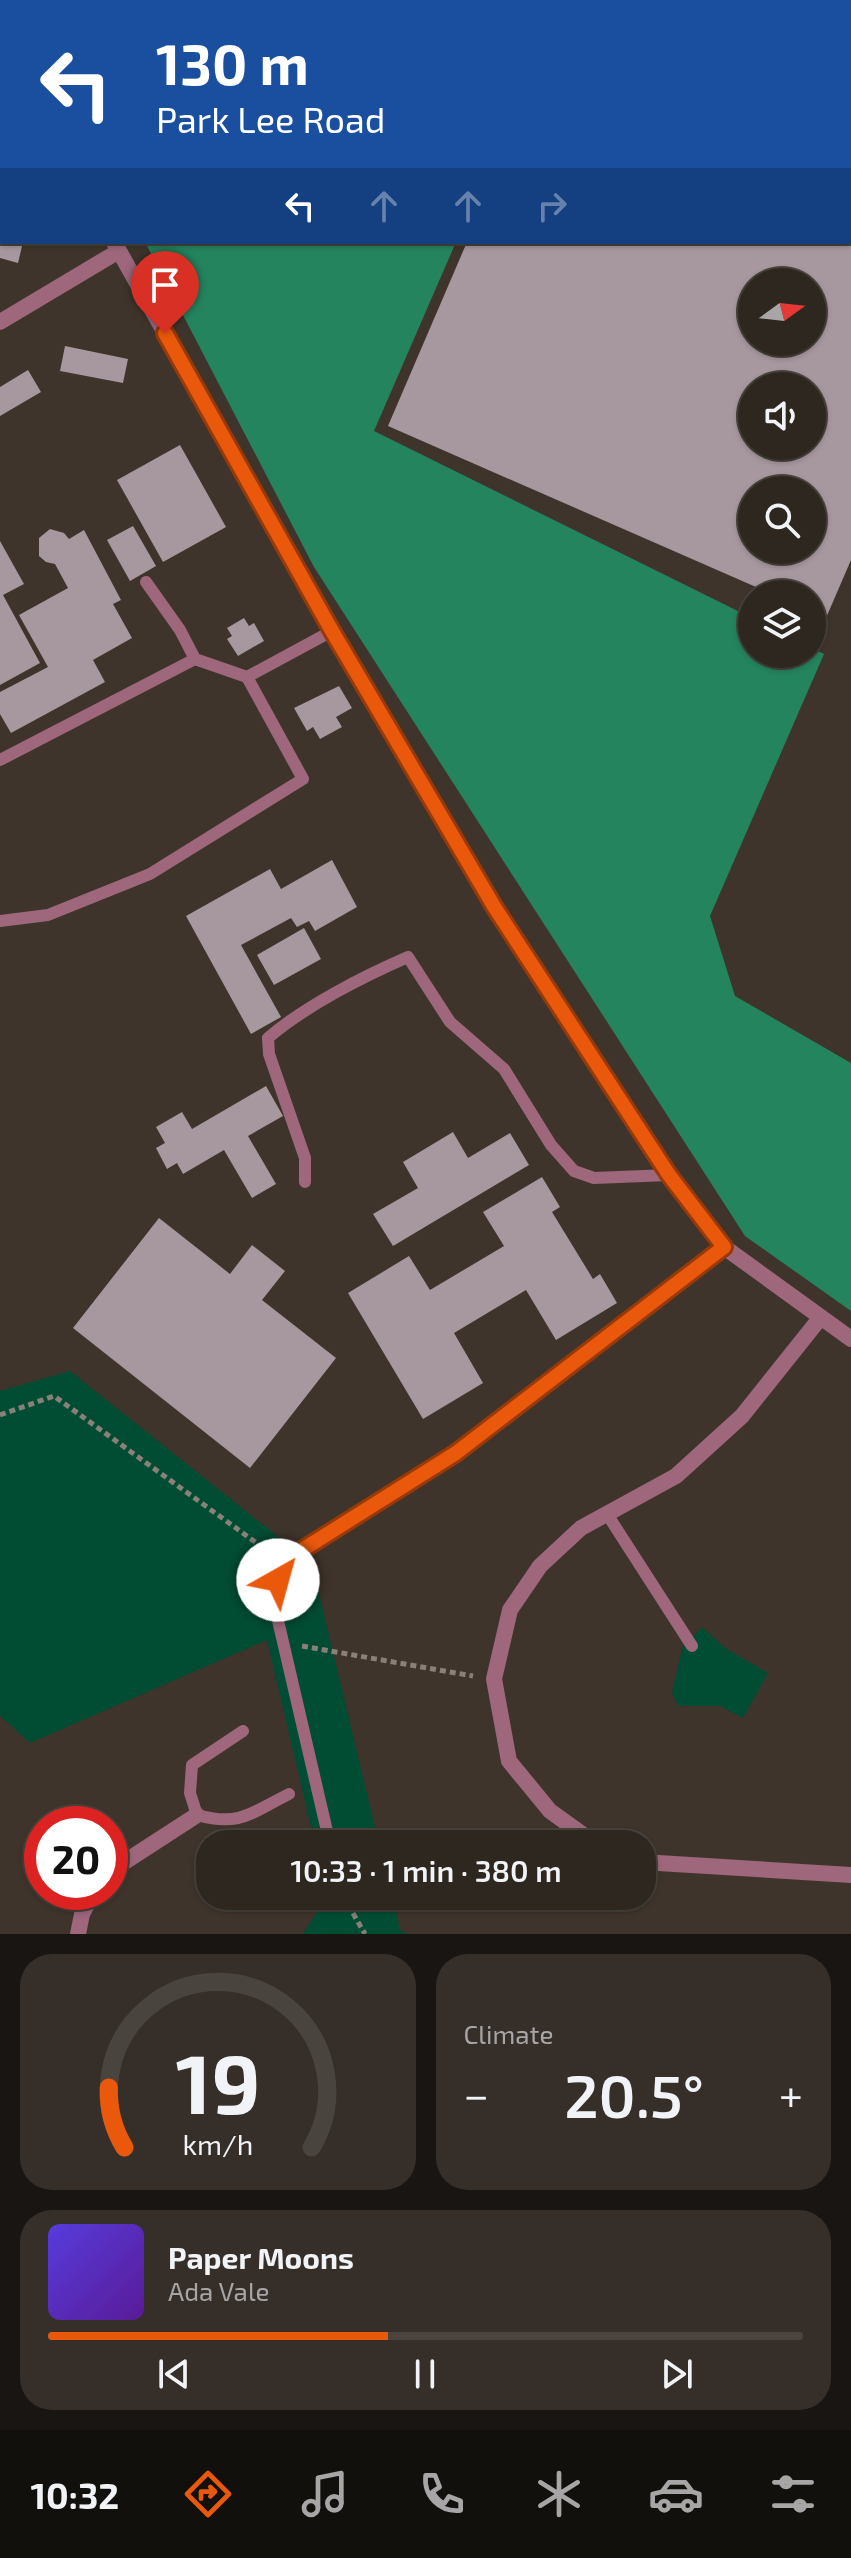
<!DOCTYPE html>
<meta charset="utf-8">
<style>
:root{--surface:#2e2720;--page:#362f29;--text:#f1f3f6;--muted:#a7a5a5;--line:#49443e;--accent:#ea580c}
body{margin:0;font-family:"Exo 2",sans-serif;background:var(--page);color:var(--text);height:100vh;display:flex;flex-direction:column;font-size:30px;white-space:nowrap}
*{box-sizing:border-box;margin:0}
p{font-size:26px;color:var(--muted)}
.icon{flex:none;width:44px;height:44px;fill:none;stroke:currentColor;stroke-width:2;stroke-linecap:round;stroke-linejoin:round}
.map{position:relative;height:1934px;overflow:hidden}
.side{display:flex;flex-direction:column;gap:20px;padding:20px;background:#191512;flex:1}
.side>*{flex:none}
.hud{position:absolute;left:0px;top:0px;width:852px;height:244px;box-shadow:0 2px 6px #0004,0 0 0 2px var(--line);background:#1a4fa0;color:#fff;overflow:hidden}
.needle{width:52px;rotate:75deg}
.tools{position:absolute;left:738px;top:268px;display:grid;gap:16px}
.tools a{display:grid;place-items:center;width:88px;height:88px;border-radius:50%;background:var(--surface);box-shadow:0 2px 6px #0004,0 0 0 2px var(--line);font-size:40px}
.speed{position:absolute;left:24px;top:1806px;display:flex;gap:16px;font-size:40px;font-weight:700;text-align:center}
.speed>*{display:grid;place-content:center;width:104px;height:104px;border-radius:50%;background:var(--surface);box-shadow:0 2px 6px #0004,0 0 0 2px var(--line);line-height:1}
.speed .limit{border:12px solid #d22;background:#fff;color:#111}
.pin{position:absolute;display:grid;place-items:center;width:68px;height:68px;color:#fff;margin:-82px -34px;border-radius:50% 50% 50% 0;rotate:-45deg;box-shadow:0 0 8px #0007}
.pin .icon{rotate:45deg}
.me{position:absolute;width:88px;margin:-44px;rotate:38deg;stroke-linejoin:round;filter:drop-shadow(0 0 6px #0008)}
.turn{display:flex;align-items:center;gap:28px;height:168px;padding:0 24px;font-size:36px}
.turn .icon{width:104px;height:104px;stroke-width:2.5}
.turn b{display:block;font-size:56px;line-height:68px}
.lanes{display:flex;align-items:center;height:76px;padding:0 24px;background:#0003;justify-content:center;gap:40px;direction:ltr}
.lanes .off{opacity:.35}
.big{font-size:60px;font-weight:600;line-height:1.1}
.side .tile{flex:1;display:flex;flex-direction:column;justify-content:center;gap:12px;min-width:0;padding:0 28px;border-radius:32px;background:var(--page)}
.side .dial{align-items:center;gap:0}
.dial svg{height:208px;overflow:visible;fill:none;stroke:var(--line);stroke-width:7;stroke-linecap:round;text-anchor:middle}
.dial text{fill:var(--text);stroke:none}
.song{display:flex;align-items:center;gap:24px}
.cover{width:96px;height:96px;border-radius:12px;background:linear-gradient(135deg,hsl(250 70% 55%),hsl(270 70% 35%))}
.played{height:8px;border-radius:4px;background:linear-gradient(90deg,var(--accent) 45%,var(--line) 45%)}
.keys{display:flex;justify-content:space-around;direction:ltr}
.heat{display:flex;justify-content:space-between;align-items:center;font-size:44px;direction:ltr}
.side .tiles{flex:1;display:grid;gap:20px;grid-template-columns:1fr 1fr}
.tile:last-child{grid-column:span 2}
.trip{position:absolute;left:196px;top:1830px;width:460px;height:80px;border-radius:32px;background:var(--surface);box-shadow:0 2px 6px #0004,0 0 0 2px var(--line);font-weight:600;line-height:80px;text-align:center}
.tab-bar{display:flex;height:128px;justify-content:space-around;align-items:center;background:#12100d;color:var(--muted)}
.tab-bar .icon{width:56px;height:56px}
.tab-bar .on{color:var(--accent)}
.tab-bar b{font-size:36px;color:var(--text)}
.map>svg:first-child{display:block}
</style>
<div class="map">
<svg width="851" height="1934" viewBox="0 0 851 1934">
<rect width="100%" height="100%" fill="#3e342b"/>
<!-- green -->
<path fill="#014d33" d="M70,1371L282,1540L310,1556L379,1844H315L267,1640L30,1743L0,1716V1391Z
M702,1627L725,1648L768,1673L743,1718L720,1706H678L672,1693L682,1648Z
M327,1896H392L400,1930L407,1934H303Z"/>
<!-- forest -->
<path fill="#24845e" d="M145,242H456L374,431L752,618V654H812V648L824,654L710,916L735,996L851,1063V1311L745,1236L314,567Z"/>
<!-- building -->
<path fill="#a7979e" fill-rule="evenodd" d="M0,242H23L18,263L0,258Z
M467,242H614L623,246L625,242H851V560L826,618L812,612V594H772L388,426ZM752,282H812V342H752ZM752,386H812V446H752ZM752,490H812V550H752Z
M65,346L128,359L123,383L60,371Z
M28,370L41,392L0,416V387Z
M180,445L226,527L163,562L117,480Z
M133,526L156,566L130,581L107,540Z
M50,529L64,533L69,539L84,530L121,600L113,604L132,638L93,660L105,682L11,733L0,714V692L48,667L19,615L68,588L55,564L46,562L39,556V538Z
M0,541L24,584L3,595L40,663L0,685Z
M244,618L249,626L254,623L264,641L238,656L227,639L232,636L227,628Z
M339,686L352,708L336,717L342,727L320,739L313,727L307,731L294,708Z
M332,860L357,907L315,931L309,921L297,927L291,918L241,945L281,1017L251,1034L186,916L270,869L281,889Z
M304,928L321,959L274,985L257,955Z
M266,1086L283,1116L248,1136L276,1184L252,1198L224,1150L183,1174L177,1163L167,1169L156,1148L165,1143L156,1127L182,1112L192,1129Z
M453,1132L468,1158L510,1133L529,1165L393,1246L373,1214L418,1188L403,1162Z
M542,1177L560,1207L552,1212L593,1279L600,1274L617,1303L556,1340L526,1290L454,1333L483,1383L423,1419L348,1293L409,1256L430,1290L504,1246L483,1212Z
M159,1218L230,1274L252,1245L285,1271L262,1300L336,1358L250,1468L73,1328Z"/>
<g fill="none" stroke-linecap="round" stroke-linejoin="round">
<!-- path -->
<path stroke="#898079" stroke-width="5" stroke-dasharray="6 4" stroke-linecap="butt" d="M0,1415L54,1396L269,1552
M302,1646L473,1676
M343,1896L365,1934"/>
<!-- lane -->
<path stroke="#9e677b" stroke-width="12" d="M850,209L851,210
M146,582L180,630L195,659
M247,677L332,631
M0,760L195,659L247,677L303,779L150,874L48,915L0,921
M305,1182V1158L269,1054L268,1038C305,1006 364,976 408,957L450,1022L504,1069L551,1145L574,1171L594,1178L669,1175
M607,1514L692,1646
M243,1731L192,1765L190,1793L197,1815C240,1827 251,1813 289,1794
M330,1844L273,1599L283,1562L456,1453L724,1247"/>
<!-- street -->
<path stroke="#9e677b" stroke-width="16" d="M0,39L2,42
M114,242L332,631L495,908L669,1175L724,1247L851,1339
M0,322L119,251
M596,1844L550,1811L509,1761L494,1679L510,1610L540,1566L581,1528L676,1476L742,1416L821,1317
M642,1862L851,1875
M110,1876L123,1863L197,1815
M78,1934L82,1914L94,1892"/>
</g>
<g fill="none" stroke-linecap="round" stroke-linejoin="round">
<defs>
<path id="route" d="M165,333L332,631L495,908L669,1175L724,1247L456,1453L283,1562L278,1580"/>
</defs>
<!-- route casing -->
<use href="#route" stroke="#983908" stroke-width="20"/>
<!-- route -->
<use href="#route" stroke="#ea580c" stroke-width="14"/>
</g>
</svg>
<div class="tools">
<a><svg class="needle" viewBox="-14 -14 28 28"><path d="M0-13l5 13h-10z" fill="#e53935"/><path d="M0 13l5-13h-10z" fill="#a7a5a5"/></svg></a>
<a><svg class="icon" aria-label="sound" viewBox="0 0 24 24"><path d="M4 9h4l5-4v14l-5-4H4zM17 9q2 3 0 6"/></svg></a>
<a><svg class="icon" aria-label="search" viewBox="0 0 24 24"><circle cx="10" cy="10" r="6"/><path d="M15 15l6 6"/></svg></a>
<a><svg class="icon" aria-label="layers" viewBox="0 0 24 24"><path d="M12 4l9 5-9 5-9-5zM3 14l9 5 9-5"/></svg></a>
</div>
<div class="speed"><div class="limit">20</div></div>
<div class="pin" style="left:165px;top:333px;background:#d93025"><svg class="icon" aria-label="arrive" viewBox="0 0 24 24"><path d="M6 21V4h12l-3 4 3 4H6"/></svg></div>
<svg class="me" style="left:278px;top:1580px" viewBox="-20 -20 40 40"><circle r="19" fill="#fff"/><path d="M0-13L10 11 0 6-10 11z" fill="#ea580c"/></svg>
<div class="trip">10:33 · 1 min · 380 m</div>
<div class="hud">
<div class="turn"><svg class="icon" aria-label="left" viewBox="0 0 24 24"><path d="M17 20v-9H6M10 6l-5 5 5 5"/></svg><div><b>130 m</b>Park Lee Road</div></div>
<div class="lanes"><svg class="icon" aria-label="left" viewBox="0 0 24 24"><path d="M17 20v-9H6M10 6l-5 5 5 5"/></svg><svg class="icon off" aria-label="ahead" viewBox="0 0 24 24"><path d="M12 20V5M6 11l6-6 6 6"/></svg><svg class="icon off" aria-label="ahead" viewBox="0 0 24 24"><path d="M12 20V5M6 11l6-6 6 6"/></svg><svg class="icon off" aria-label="right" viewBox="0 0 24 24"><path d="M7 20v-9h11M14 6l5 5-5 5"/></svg></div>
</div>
</div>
<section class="side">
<div class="tiles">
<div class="tile dial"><svg viewBox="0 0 100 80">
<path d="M14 69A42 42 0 1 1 86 69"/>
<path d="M14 69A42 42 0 0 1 8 46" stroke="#ea580c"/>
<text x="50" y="56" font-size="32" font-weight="700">19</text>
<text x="50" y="72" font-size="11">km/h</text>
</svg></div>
<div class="tile"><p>Climate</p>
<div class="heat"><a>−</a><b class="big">20.5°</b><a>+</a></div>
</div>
<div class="tile">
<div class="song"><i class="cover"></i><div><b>Paper Moons</b><p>Ada Vale</p></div></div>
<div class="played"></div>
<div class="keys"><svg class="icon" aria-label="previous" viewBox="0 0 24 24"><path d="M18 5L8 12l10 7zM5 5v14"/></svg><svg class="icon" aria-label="pause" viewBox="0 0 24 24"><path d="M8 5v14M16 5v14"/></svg><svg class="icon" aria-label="next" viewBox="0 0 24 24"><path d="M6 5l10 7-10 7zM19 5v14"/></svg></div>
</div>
</div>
</section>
<nav class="tab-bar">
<b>10:32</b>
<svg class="icon on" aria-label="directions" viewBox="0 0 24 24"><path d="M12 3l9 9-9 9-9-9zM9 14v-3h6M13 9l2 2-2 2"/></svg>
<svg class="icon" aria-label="music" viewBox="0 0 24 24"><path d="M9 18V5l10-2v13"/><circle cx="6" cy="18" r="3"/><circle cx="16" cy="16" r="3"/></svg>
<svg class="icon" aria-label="phone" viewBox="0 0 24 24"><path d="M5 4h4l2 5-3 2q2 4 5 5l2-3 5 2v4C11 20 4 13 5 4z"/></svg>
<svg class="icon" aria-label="climate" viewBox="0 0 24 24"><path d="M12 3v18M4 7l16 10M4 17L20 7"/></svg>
<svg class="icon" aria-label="car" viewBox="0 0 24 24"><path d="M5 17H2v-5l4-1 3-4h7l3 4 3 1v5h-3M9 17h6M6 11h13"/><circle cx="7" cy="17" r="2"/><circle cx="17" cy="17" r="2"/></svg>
<svg class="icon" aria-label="filters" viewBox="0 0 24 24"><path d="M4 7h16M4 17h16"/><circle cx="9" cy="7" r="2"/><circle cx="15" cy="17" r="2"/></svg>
</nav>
